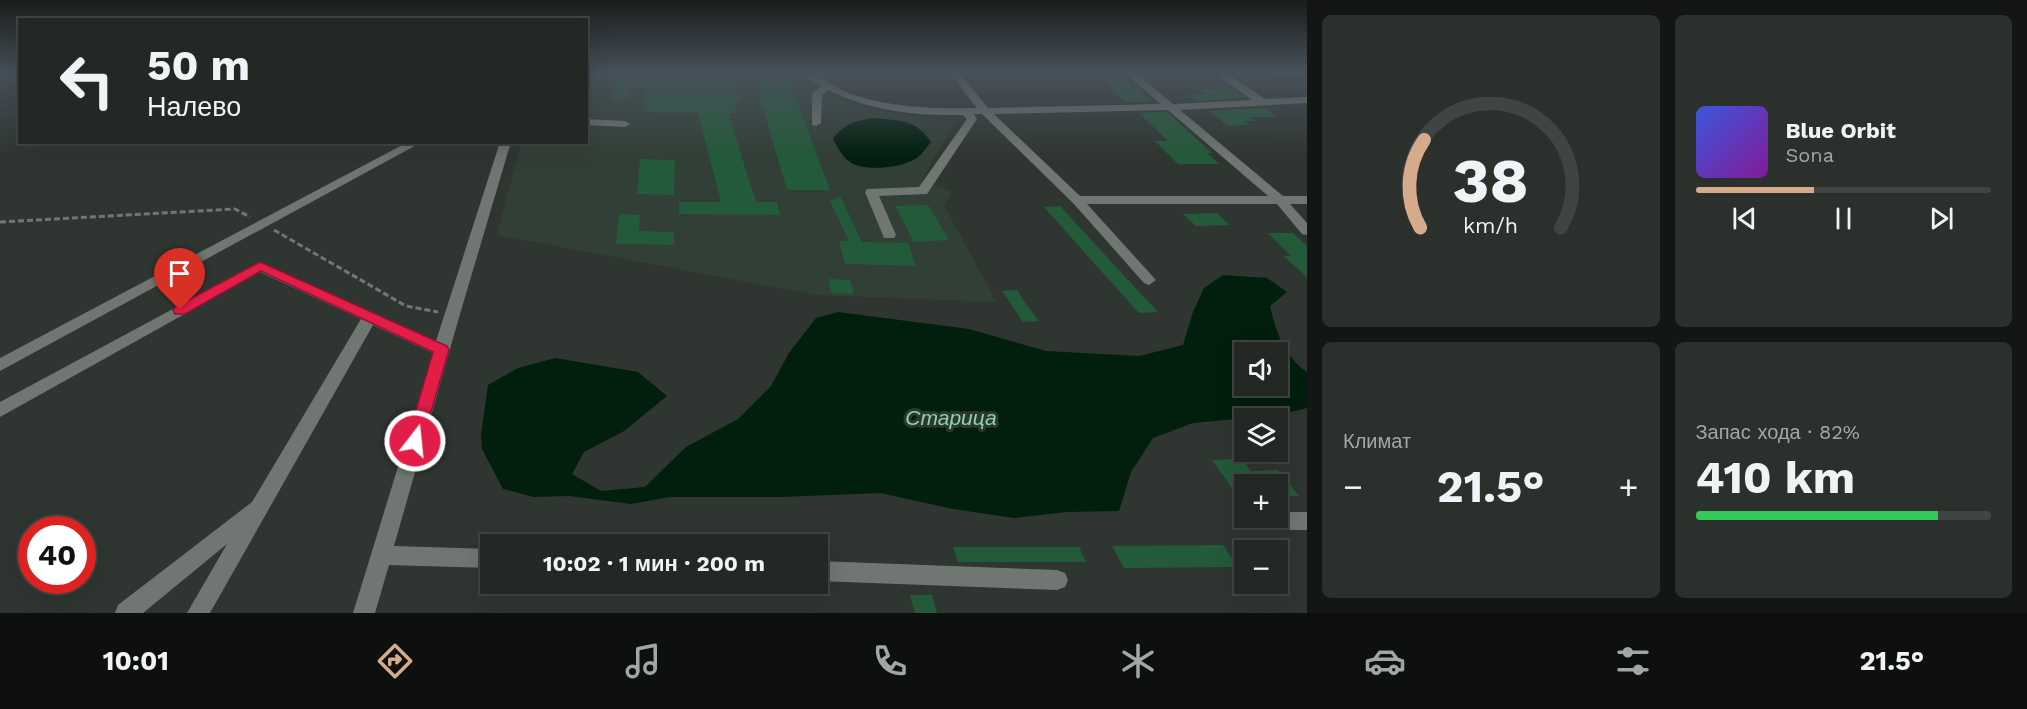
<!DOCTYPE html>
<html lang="ru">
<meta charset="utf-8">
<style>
:root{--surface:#232825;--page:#2b302d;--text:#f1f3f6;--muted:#a3a6a7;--line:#404442;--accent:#d6ab8b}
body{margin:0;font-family:"Work Sans",sans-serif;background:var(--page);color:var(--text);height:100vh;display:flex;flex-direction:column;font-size:22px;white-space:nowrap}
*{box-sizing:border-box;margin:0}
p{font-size:20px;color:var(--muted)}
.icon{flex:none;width:33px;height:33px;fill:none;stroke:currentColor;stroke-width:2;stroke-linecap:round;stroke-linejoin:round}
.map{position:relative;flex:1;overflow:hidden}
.sheet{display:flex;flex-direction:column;gap:15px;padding:15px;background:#131614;width:720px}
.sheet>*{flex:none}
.guide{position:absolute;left:18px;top:18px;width:570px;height:126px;border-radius:0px;box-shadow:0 6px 24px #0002,0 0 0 2px var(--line);background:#232825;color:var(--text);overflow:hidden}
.tools{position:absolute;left:1234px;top:342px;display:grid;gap:12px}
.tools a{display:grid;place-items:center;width:54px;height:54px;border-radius:0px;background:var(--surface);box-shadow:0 6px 24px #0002,0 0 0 2px var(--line);font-size:30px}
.speed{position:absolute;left:18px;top:516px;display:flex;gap:12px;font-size:30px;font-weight:700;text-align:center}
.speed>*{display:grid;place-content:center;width:78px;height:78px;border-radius:50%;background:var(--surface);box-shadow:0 6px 24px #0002,0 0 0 2px var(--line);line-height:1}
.speed .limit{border:9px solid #d22;background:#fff;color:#111}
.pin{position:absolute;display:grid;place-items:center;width:51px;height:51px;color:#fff;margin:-62px -26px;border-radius:50% 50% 50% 0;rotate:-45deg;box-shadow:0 0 6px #0007}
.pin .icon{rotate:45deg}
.me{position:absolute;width:66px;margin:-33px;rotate:16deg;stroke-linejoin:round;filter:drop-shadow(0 0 4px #0008)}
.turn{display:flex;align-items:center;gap:21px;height:126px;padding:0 30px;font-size:27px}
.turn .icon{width:78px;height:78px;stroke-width:2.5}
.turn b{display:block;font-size:42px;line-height:51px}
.big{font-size:45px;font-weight:700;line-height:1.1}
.sheet .tile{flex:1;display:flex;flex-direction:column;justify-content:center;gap:9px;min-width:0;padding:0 21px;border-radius:9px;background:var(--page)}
.sheet .dial{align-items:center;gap:0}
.dial svg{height:156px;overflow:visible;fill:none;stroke:var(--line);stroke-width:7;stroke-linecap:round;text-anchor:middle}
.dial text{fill:var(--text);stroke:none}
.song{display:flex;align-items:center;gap:18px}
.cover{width:72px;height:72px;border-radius:9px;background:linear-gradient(135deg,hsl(230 70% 55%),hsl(290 70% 35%))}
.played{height:6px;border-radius:3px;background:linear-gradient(90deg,var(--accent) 40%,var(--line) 40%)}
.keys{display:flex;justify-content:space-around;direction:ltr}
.heat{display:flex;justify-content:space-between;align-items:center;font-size:33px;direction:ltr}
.charge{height:9px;border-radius:4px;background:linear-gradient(90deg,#34c759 82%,var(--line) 0)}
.sheet .tiles{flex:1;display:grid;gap:15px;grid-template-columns:repeat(2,1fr)}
.trip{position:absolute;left:480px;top:534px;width:348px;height:60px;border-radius:0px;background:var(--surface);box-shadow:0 6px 24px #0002,0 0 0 2px var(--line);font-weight:700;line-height:60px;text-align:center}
.tab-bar{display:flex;height:96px;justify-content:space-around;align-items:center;background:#0e100f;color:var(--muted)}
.tab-bar .icon{width:42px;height:42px}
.tab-bar .current{color:var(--accent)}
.tab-bar b{font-size:27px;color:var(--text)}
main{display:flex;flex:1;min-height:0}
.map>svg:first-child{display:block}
</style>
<main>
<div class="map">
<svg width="1307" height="613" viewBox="0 0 1307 613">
<rect width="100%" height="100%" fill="#2f3531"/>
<!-- built -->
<path fill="#323f36" d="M587,72H790L848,102L884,112L956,121L921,181L952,191L944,206L997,302L816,295L497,235L521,143L586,142Z"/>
<!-- water -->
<path fill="#021e0d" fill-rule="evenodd" d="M874,118C900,121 916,119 931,142C926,148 921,156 915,159C900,168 864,172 850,162C842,156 838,148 833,139C844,123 856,121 874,118Z
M1223,275L1267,278L1287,292L1270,306C1276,332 1284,356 1307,372V408L1278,415L1193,423L1153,438L1131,472L1119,511L1066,512L1014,518L953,509L880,493L782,497H670L631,504L569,496L534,497L503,489L482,449L481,435L488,385L518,368L555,358L638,372L667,396L624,431L584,452L572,474L601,491L645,487L686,447L738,419L771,386L789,353L816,318L838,312L969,329L1046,351L1139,356L1183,345L1193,312L1204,288ZM1245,352H1278V386H1245Z"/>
<!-- building -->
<path fill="#235a39" d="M617,72H734L739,102H735L736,113H728L756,202H777L780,215L679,214V202H721L698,113L644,112L646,88L628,86L626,100H613Z
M1107,75H1122L1132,88H1137L1151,102H1125L1107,84Z
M790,83L830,190H787L756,84Z
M1233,89L1245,98L1196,101L1188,95L1206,94L1200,90Z
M1265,108L1278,117H1250L1255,121H1244L1250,125L1228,126L1209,111Z
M1167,112L1212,153H1207L1219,164H1178L1155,141H1168L1139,113Z
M640,159L675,160L674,195L637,194Z
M840,196L862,242L908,243L916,266L845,264L839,241H849L830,201Z
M928,205L949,240L914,242L895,206Z
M1060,206L1128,280L1158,312L1140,313L1137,311L1044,207Z
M1217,213L1230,225L1196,226L1183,214Z
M619,214L640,215L639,231L674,232V245L616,244Z
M1268,233H1293L1307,246V277L1283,256H1291Z
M828,279L850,280L854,294L831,293Z
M1017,290L1026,304L1039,321L1023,322L1002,291Z
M1242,459L1251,471L1278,470L1299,496L1278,497V484H1245V493L1237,495L1212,460Z
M1223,545L1238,567L1124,568L1112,546Z
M953,547H1079L1086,562H958Z
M910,595H932L937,613H915Z"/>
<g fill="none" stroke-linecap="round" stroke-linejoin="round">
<!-- path -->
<path stroke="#727773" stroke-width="3" stroke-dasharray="6 3" stroke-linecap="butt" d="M0,222L235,209L250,217
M274,230L406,306L438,312"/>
<!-- minor -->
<path fill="#707772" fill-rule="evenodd" d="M795,72C820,72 837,91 860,97C899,108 938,109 977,108L949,72H959L988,108L1161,104L1124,72H1135L1173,104L1252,100L1213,72H1225L1265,99L1307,97V103L1180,110L1283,196H1307V204H1290L1307,223V235L1302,234L1277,204H1087L1156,280L1149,285L1144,283L1073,203L982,114H974L977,119L927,194L879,196L896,235L894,238H884L865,192L867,189L919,187L967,119L963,115C917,116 870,111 828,90L822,95L821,123L816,126L812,125V94L821,86ZM1168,110L1268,196H1080L994,114Z
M586,119L625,121L630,124L625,127L586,125Z
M408,142H422L0,371V358Z
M500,142H511L460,314L394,546L490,549V568L389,565L375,613H353L433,353L373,325L210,613H187L227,544L143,613H115L118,605L252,502L361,319L260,272L0,417V402L260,262L436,341Z
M1244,495H1245V512L1238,510L1234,503L1237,497Z
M1278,512H1307V530H1261L1254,527L1248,518H1278Z
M818,561L1057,570L1065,573L1068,580L1065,587L1057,590L818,581Z"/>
</g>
<!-- sky -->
<linearGradient id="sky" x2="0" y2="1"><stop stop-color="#1a1d1b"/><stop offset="0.46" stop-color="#47515a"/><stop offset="1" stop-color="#47515a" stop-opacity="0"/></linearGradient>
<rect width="1307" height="158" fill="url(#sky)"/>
<!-- route -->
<path fill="#e11d48" stroke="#92132f" stroke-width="1.5" d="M260,262L447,346L449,350L421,446L415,448L409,446L407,441L433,352L261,271L185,314H175L173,310L175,307Z"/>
<g text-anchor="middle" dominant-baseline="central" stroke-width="6" stroke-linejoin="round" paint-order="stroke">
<!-- water labels -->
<g font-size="21" font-style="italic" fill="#86d8a2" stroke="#2f3531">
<text x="951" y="417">Старица</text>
</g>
</g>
</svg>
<div class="tools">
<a><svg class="icon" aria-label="sound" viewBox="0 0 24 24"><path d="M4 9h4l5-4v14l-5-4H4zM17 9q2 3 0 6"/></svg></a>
<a><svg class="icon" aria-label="layers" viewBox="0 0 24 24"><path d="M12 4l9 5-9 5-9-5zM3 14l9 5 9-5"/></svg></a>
<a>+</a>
<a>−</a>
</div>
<div class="speed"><div class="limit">40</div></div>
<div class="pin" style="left:180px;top:310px;background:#d93025"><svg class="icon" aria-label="arrive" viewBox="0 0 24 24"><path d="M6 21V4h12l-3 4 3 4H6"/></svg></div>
<svg class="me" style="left:415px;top:441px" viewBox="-20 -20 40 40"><circle r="17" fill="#e11d48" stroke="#fff" stroke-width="3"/><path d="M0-11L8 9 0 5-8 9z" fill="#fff"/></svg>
<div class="trip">10:02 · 1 мин · 200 m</div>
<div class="guide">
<div class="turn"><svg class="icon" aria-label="left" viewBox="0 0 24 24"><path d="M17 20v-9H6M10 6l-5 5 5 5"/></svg><div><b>50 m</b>Налево</div></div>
</div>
</div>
<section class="sheet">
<div class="tiles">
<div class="tile dial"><svg viewBox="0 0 100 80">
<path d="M14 69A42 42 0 1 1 86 69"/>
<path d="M14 69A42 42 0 0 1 16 24" stroke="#d6ab8b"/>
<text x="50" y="56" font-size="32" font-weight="700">38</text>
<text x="50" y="72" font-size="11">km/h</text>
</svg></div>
<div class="tile">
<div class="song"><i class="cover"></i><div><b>Blue Orbit</b><p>Sona</p></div></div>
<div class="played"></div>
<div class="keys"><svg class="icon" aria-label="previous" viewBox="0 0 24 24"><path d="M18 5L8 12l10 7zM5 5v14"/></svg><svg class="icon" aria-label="pause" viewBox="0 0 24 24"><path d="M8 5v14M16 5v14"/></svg><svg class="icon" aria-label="next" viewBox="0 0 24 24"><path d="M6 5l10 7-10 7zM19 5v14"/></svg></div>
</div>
<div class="tile"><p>Климат</p>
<div class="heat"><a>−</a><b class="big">21.5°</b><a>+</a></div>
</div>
<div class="tile"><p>Запас хода · 82%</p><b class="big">410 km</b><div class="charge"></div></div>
</div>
</section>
</main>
<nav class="tab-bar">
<b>10:01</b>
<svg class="icon current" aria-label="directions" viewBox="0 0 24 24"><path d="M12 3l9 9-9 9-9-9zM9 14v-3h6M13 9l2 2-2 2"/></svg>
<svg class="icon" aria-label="music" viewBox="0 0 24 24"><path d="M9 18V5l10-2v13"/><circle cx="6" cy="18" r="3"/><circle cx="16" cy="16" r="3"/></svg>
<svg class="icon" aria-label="phone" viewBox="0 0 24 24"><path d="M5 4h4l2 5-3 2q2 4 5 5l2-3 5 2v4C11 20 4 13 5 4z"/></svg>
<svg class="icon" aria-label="climate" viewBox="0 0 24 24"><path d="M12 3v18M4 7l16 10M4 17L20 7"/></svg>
<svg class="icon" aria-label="car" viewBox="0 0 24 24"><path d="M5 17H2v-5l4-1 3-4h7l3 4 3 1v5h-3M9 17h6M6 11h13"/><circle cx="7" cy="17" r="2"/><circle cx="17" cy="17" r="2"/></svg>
<svg class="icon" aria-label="filters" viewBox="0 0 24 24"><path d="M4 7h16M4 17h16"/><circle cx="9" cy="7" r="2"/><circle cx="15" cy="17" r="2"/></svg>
<b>21.5°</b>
</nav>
